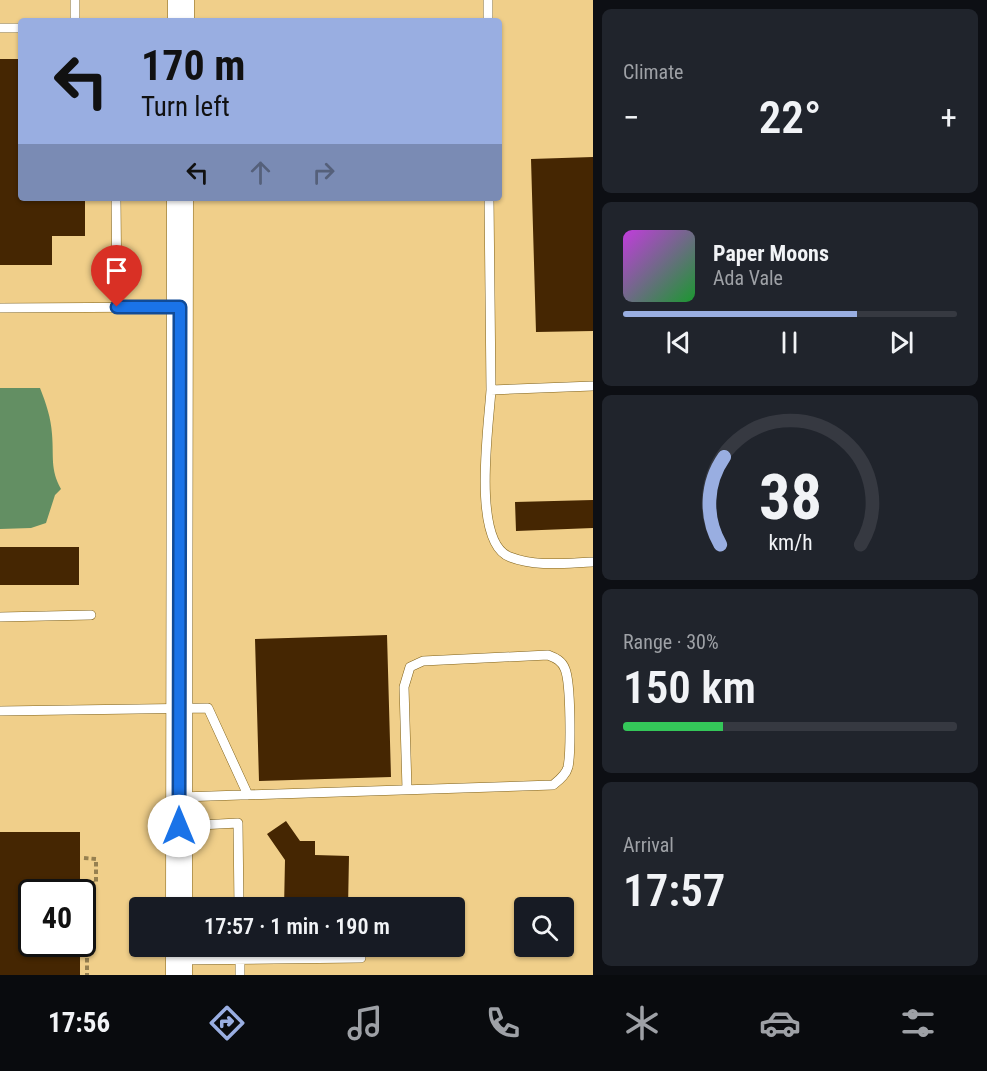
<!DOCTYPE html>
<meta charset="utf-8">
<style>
:root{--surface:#171b24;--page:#20242c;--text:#f1f3f6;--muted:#9ea1a6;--line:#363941;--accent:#99aee1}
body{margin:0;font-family:"Roboto Condensed",sans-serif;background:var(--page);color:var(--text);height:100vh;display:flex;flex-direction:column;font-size:22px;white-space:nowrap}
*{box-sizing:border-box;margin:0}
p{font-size:20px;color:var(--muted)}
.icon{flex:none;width:33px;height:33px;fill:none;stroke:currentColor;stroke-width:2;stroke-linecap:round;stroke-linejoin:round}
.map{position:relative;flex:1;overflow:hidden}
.drawer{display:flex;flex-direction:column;gap:9px;padding:9px;background:#0d0f14;width:394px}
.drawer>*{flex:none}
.top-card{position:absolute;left:18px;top:18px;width:484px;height:183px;border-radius:6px;box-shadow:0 2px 4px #0004;background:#99aee1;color:#111;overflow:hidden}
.tools{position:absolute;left:514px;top:897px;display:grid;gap:12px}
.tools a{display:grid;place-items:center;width:60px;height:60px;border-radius:6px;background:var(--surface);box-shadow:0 2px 4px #0004;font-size:30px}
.speed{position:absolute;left:18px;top:879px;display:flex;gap:12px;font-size:30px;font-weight:700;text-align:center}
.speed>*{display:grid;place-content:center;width:78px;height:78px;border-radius:50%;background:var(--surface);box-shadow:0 2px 4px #0004;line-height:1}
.speed .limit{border:3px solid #111;border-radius:9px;background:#fff;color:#111}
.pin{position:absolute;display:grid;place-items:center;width:51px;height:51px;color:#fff;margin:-62px -26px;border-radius:50% 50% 50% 0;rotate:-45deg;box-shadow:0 0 6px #0007}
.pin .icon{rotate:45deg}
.me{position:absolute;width:66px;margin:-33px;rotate:0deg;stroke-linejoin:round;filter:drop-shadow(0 0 4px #0008)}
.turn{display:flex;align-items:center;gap:21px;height:126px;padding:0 24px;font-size:27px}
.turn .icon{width:78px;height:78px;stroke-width:2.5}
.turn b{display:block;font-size:42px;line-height:51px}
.lanes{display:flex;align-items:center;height:57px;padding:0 24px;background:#0003;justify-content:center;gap:30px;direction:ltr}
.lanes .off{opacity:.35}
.big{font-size:45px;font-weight:600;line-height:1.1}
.drawer .tile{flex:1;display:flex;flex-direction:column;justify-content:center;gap:9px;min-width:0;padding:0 21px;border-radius:9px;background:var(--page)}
.drawer .dial{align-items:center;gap:0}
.dial svg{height:156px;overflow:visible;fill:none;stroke:var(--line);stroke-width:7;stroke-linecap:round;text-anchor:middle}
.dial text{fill:var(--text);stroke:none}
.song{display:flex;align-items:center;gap:18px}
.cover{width:72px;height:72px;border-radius:9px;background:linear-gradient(135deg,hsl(290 70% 55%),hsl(130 70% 35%))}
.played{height:6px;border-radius:3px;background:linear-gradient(90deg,var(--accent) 70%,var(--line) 70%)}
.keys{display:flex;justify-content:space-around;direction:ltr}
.heat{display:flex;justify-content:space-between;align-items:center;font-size:33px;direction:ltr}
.charge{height:9px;border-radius:4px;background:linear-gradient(90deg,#34c759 30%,var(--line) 0)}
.trip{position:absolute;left:129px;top:897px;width:336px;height:60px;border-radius:6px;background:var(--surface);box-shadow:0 2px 4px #0004;font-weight:600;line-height:60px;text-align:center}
.tab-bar{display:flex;height:96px;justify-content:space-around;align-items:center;background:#090b0e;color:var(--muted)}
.tab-bar .icon{width:42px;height:42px}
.tab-bar .selected{color:var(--accent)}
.tab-bar b{font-size:27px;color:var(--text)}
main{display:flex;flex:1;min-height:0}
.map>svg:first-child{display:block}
</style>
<main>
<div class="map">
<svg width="593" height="975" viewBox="0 0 593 975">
<rect width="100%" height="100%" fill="#f0cf8a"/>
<!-- water -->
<path fill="#638f63" d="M0,388H40C46,403 51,418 52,434C54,457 50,469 61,489L55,495L46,523L31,528L0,529Z"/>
<!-- building -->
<path fill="#452602" d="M0,59H21V198H85V236H52V265H0Z
M593,157V331L536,332L531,159Z
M593,500V528L516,531L515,502Z
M0,547H79V585H0Z
M387,635L391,777L259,781L255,639Z
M286,821L300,841H315V855L349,856L348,908H284L285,860L267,834Z
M0,832H80V892H32V944H80V975H0Z"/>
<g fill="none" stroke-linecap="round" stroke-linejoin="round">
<defs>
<path id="lane" d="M75,0V21
M488,0V21
M0,28H21
M116,198L117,307
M489,198L491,390L593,386
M0,308L178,307
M491,390C489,424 471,543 510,557C536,567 565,563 593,562
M0,617L91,615
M0,711L208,708L248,795
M181,797L553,785C559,780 566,775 568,767C571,752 571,683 565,669C562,661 556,658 548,655L423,661L410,667L404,687L407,789
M181,826L238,823L239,908
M240,946V975
M181,960L361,958"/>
<path id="secondary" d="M181,21V0
M179,908L180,198
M179,975V946"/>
</defs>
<!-- lane casing -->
<use href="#lane" stroke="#7f6119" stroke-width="10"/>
<!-- secondary casing -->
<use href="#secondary" stroke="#7f6119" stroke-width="27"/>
<!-- path -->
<path stroke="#968050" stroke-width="4" stroke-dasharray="4.5 3" stroke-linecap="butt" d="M84,858L96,859V883H87V975"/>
<!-- lane -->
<use href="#lane" stroke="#fff" stroke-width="9"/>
<!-- secondary -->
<use href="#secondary" stroke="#fff" stroke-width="26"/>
</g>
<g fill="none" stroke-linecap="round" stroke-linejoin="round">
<defs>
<path id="route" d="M117,307H180L179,826"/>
</defs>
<!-- route casing -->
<use href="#route" stroke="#114b97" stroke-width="15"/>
<!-- route -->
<use href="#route" stroke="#1a73e8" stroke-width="10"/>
</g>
</svg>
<div class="tools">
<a><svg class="icon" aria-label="search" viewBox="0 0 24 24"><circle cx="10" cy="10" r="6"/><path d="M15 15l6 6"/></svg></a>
</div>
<div class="speed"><div class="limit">40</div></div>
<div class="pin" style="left:117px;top:307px;background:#d93025"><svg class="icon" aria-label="arrive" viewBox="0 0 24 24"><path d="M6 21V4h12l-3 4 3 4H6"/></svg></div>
<svg class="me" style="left:179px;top:826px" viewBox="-20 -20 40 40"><circle r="19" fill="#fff"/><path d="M0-13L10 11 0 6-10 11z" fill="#1a73e8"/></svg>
<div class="trip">17:57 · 1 min · 190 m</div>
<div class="top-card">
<div class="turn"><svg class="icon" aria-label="left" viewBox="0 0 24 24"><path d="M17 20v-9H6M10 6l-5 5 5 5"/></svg><div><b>170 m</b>Turn left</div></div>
<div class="lanes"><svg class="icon" aria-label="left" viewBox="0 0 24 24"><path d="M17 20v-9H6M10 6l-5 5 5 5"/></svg><svg class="icon off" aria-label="ahead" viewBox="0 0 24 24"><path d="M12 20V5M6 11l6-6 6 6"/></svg><svg class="icon off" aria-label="right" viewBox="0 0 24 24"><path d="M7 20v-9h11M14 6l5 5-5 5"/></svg></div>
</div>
</div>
<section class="drawer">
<div class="tile"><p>Climate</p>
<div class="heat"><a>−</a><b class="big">22°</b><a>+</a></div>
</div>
<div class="tile">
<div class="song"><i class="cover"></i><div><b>Paper Moons</b><p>Ada Vale</p></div></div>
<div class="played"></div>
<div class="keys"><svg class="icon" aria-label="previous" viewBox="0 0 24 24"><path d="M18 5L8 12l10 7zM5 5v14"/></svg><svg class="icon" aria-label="pause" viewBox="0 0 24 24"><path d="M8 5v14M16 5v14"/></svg><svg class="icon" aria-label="next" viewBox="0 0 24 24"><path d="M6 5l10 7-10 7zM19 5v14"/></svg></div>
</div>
<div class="tile dial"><svg viewBox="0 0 100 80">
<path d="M14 69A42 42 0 1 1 86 69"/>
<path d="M14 69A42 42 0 0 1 16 24" stroke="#99aee1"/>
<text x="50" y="56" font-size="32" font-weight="700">38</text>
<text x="50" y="72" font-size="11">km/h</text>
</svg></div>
<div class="tile"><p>Range · 30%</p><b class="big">150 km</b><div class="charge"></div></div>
<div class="tile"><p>Arrival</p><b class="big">17:57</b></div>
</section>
</main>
<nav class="tab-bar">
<b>17:56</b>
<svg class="icon selected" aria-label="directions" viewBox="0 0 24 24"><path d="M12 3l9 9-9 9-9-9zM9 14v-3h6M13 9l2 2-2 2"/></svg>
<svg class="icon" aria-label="music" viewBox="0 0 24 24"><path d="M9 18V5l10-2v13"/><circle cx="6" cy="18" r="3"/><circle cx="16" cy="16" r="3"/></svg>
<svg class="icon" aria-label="phone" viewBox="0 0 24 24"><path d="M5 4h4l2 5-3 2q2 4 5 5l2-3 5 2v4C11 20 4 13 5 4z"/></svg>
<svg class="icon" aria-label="climate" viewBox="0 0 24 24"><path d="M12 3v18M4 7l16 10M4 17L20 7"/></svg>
<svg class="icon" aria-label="car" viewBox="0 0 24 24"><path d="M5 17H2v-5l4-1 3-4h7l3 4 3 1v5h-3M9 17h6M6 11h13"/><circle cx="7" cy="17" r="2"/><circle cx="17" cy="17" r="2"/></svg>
<svg class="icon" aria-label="filters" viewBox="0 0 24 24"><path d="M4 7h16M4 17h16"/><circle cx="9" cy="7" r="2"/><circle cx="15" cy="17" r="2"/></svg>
</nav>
